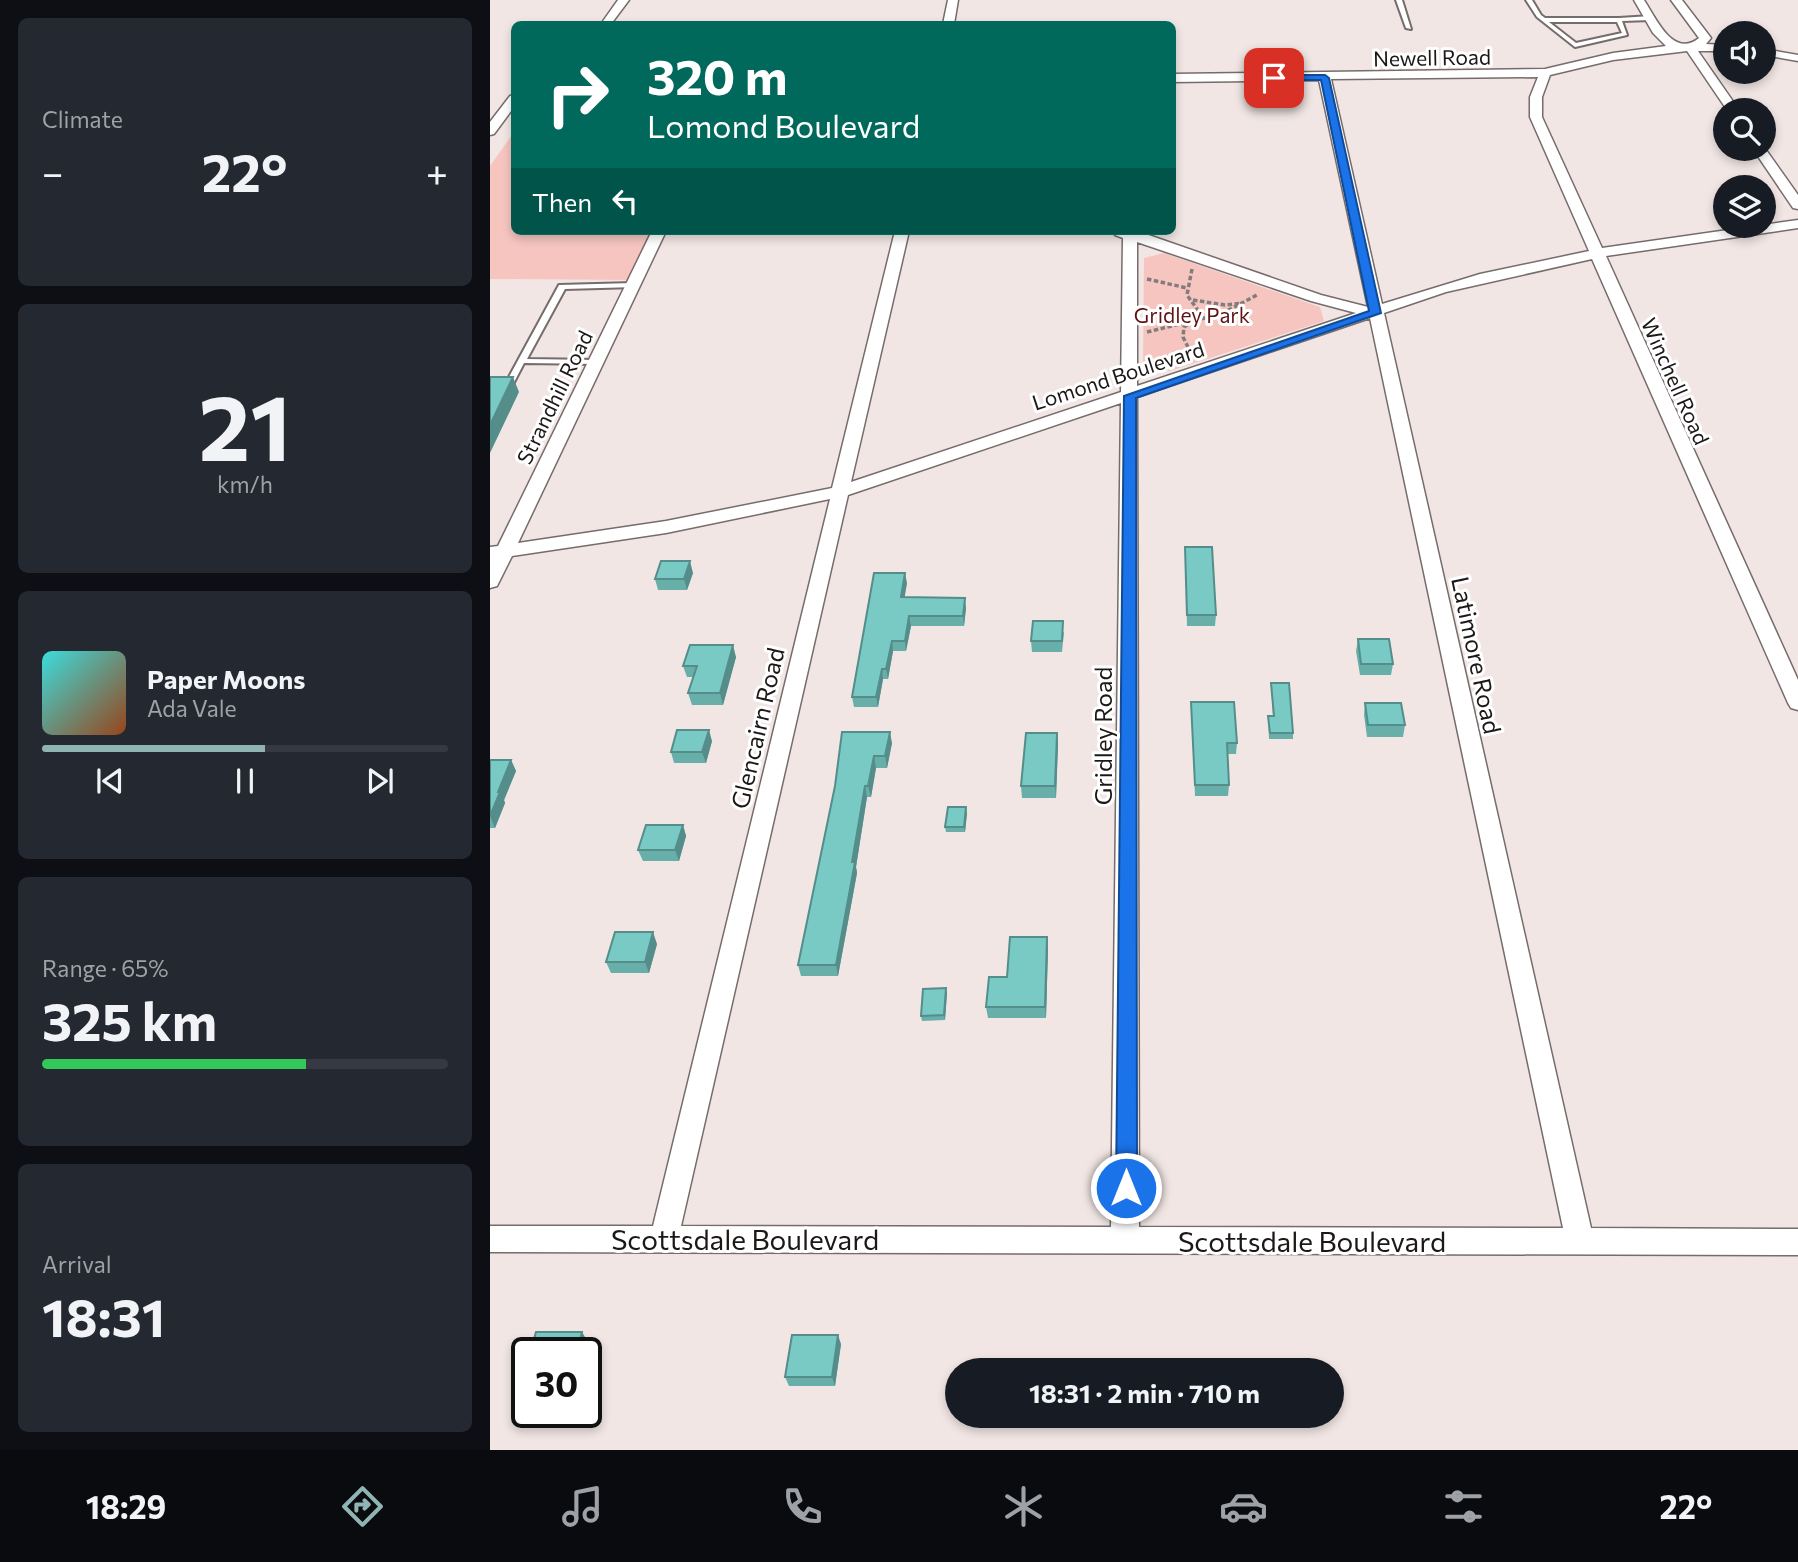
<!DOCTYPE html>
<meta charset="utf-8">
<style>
:root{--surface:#171b24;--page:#242831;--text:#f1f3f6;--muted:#9ea1a6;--line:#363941;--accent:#90b4b4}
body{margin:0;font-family:Commissioner,sans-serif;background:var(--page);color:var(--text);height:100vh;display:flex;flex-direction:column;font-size:26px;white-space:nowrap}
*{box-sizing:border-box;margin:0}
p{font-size:23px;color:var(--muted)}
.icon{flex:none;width:38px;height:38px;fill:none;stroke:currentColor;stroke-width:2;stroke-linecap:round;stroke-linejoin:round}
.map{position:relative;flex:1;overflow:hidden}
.drawer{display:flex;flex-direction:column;gap:18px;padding:18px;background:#0d0f14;width:490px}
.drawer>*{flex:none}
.hud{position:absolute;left:21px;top:21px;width:665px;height:214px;border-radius:10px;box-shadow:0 4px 10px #0003;background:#00695c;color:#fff;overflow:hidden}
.tools{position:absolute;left:1223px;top:21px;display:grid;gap:14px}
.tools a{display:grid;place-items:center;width:63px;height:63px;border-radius:50%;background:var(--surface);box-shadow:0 4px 10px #0003;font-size:35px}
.speed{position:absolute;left:21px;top:1337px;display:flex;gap:14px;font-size:35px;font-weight:700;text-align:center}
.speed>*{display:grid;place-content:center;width:91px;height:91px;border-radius:50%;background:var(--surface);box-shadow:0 4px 10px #0003;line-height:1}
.speed .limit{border:4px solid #111;border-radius:10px;background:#fff;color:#111}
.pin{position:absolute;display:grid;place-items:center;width:60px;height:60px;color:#fff;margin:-30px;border-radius:14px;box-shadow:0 4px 10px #0006}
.me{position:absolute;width:77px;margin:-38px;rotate:0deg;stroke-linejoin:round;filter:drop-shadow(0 0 5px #0008)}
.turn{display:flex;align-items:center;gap:24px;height:147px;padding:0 21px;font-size:32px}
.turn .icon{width:91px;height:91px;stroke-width:2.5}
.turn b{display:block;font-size:49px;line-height:60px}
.then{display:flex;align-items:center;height:66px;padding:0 21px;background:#0003;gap:14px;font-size:26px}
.big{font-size:52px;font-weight:700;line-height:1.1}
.drawer .tile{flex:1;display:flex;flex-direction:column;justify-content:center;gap:10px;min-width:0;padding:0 24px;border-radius:10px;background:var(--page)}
.drawer .dial{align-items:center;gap:0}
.dial b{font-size:91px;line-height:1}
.song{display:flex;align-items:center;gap:21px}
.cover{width:84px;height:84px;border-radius:10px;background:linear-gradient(135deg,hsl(180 70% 55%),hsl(20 70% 35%))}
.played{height:7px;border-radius:4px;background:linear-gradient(90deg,var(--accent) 55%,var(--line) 55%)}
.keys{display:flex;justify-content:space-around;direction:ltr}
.heat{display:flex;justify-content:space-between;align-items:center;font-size:38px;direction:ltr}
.charge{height:10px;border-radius:5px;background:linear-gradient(90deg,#34c759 65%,var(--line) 0)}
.trip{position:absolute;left:455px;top:1358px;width:399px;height:70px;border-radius:35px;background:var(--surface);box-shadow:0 4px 10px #0003;font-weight:700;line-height:70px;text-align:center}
.tabs{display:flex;height:112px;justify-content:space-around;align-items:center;background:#090b0e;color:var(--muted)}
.tabs .icon{width:49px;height:49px}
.tabs .on{color:var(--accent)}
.tabs b{font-size:32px;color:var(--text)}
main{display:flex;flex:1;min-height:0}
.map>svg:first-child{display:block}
</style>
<main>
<section class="drawer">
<div class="tile"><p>Climate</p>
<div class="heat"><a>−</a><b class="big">22°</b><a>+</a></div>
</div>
<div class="tile dial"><b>21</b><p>km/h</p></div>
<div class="tile">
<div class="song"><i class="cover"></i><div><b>Paper Moons</b><p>Ada Vale</p></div></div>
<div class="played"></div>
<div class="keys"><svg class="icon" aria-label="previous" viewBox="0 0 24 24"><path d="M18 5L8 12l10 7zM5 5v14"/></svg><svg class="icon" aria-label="pause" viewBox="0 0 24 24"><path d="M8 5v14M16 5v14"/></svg><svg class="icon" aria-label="next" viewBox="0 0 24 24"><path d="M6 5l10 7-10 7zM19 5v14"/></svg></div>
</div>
<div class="tile"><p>Range · 65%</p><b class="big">325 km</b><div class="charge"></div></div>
<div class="tile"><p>Arrival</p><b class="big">18:31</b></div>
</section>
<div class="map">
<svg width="1308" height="1450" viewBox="0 0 1308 1450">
<rect width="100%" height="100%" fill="#f1e6e4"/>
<!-- green -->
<path fill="#f6c5c0" d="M24,132V231H165L145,280L0,279V166Z
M674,253L830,307L834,321L680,371L653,366L654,258Z"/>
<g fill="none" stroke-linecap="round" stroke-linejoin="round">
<defs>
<path id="service" d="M906,0H912L921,29L916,28Z
M1036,0H1042L1051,15L1055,18H1129L1161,16L1164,18L1161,20L1132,21L1137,35L1085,47L1047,17ZM1059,22H1127L1132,33L1086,43Z
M143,283H146V287L75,289L37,359L106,360L110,362L109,364L34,363L20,390H14L13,388L69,285Z"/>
<path id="minor" d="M128,0H139L121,24H111Z
M458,0H468L464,24H453Z
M1144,0H1154C1166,18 1183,59 1209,38L1181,0H1192L1221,38L1216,44L1236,45V51H1208L1249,110H1237L1197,51L1189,52L1123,60L1060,75L1052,97V117L1112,248L1308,220V228L1116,256L1308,680V710L1301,708L1298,703L1102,259L956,292L894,313L1101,1228L1308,1229V1255L0,1252V1226H163L340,499L176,533L22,556L7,586L0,588V547L8,546L162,231H176L28,543L176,521L342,488L405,231H419L361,482L631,392L633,238L625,235L624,231H647L831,295L878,307L829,80L682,82V74L1055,69L1123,53L1176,46L1163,33ZM1048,77L1040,97V117L1099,251L990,274L892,304L841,79ZM647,242L821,301L866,313L647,386ZM880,318L1073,1228L649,1227L647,397ZM631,403L621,1227L191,1226L358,495Z
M1274,49L1308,55V61L1274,55Z
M24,95V107L4,134L0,135V122L20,96Z
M1274,147L1308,195V209L1303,208L1263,149Z"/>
</defs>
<!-- service casing -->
<use href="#service" stroke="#756c6b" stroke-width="4"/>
<!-- minor casing -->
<use href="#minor" stroke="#756c6b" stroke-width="3"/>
<!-- path -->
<path stroke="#837c7b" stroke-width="3.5" stroke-dasharray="4.5 2.5" stroke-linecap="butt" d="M702,269L697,295L707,309L702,322L694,327L693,337L702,355
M657,279L697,288
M703,300L735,305L753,303
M657,332L731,314L767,295"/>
<!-- service -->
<use href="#service" fill="#fff" fill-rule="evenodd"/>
<!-- minor -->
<use href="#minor" fill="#fff" fill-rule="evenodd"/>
</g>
<!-- wall -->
<path fill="#68aea9" d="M695,547L726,615L725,626H697Z
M203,573L197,590H168L165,579Z
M417,583L414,597L476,608L474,626H421L416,651H403L398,679H393L388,707H364L362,697Z
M574,632L572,652H542L541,641Z
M868,639L903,664L901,675H870L866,651Z
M246,657L233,705H202L198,693L203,677H197L193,666Z
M781,683L803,733V739H779L778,716H783Z
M701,702L747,743L746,754H737L739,785L738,796H705Z
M875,703L915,725L913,737H877L874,715Z
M567,733L568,744L566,798H532L531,786Z
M222,741L216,763H184L181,752Z
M402,743L397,768H386L381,797H377L366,867L367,873L348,976H311L308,965L345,786Z
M0,760H21L26,771L14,800L15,803L5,828H0Z
M477,813L475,832H456L455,827Z
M193,825L196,836L189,861H153L148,850Z
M557,937L558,948L556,1018H498L496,1007L517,977Z
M167,944L159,973H121L116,962Z
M457,993L455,1020L432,1021L431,1016Z
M351,1344L345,1386H299L295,1377Z"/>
<!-- shaded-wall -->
<path fill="#558d8a" d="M23,377L29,392L0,453V425Z
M200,561L203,573L197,590L194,579Z
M415,573L417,583L413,607L411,597Z
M475,598L476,608L474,626L473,616Z
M419,616L421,626L416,651L415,641Z
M402,641L403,651L398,679L396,669Z
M243,645L246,657L233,705L230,693Z
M392,669L393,679L388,707L386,697Z
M219,730L222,741L216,763L212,752Z
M400,732L402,743L397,768L395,756Z
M567,733L568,744L566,798L565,786Z
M384,756L386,768L381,797L378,786Z
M21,760L26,771L14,800L15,803L5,828L0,816L8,792Z
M375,786L377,797L366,867L367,873L348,976L346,965Z
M476,807L477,813L475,832L474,827Z
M193,825L196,836L189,861L185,850Z
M163,932L167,944L159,973L155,962Z
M557,937L558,948L556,1018L555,1007Z
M456,988L457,993L455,1020L454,1015Z
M92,1332L98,1342L95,1353H87Z
M348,1335L351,1344L345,1386L342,1377Z"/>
<!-- building -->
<path fill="#79cac5" stroke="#558d8a" stroke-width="2" d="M0,377H23L0,425Z
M695,547H722L726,615H697Z
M171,561H200L194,579H165Z
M384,573H415L411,597L475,598L473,616H419L415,641H402L396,669H392L386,697H362Z
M543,621H573L572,641H541Z
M868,639H899L903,664H871Z
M200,645H243L230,693H198L207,666H193Z
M781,683H799L803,733H780L778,716H784Z
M701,702H744L747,743H737L739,785H705Z
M875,703H911L915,725H878Z
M187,730H219L212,752H181Z
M352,732H400L395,756H384L378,786H375L362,862H365L346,965H308L345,786Z
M536,733H567L565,786H531Z
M0,760H21L8,792H10L0,816Z
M458,807H476L474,827H455Z
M156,825H193L185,850H148Z
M125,932H163L155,962H116Z
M520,937H557L555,1007H496L499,977H517Z
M456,988L454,1015L431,1016L433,989Z
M46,1332H92L87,1353H40Z
M302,1335H348L342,1377H295Z
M37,1364V1381H32Z"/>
<!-- route -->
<path fill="#1a73e8" stroke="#114b97" stroke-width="2" d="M784,75H835L839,78L891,313L646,398L647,1188L643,1195L636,1198L629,1195L626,1188L634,396L879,311L831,80H781V76Z"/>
<g text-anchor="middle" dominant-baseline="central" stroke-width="6" stroke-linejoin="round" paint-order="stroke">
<!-- far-street labels -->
<g font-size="21" fill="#1b1817" stroke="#fff">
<text transform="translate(942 57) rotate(-1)">Newell Road</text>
<text transform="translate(628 375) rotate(-18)">Lomond Boulevard</text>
<text transform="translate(1186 381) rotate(66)">Winchell Road</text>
<text transform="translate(64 397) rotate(-64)">Strandhill Road</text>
</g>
<!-- far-park labels -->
<g font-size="21" fill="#611314" stroke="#fff">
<text x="702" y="314">Gridley Park</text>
</g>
<!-- street labels -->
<g font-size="24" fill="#1b1817" stroke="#fff">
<text transform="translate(987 655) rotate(78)">Latimore Road</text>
<text transform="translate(267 728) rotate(-77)">Glencairn Road</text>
<text transform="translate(612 736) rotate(-90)">Gridley Road</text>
</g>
<!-- near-street labels -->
<g font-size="28" fill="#1b1817" stroke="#fff">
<text x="255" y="1239">Scottsdale Boulevard</text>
<text x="822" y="1241">Scottsdale Boulevard</text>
</g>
</g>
</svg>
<div class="tools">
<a><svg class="icon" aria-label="sound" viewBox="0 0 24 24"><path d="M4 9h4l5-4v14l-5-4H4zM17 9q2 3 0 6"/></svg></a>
<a><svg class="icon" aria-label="search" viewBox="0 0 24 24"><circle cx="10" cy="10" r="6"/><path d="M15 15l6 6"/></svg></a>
<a><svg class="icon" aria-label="layers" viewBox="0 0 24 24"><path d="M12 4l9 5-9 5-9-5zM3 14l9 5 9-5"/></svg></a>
</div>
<div class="speed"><div class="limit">30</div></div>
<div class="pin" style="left:784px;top:78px;background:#d93025"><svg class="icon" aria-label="arrive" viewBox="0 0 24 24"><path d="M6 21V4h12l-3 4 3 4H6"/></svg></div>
<svg class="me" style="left:636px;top:1188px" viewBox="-20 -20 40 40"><circle r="17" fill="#1a73e8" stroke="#fff" stroke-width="3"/><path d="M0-11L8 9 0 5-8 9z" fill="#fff"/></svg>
<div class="trip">18:31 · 2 min · 710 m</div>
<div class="hud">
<div class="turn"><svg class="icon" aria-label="right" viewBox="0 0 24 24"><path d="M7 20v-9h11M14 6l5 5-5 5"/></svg><div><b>320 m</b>Lomond Boulevard</div></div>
<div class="then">Then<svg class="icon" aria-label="left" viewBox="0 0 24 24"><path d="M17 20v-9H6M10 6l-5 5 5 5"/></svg></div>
</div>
</div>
</main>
<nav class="tabs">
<b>18:29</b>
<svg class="icon on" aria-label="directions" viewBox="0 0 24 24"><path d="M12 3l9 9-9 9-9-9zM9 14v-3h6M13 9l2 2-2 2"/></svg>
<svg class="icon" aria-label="music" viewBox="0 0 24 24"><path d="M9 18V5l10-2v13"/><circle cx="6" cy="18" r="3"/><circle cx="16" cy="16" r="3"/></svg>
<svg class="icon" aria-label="phone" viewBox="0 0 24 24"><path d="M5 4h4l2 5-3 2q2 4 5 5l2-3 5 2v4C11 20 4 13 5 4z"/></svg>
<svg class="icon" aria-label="climate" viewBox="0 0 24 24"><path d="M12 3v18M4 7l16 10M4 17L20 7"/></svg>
<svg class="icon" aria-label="car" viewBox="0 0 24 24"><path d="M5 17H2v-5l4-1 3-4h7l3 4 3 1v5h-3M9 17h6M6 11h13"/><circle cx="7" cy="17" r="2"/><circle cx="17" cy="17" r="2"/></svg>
<svg class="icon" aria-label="filters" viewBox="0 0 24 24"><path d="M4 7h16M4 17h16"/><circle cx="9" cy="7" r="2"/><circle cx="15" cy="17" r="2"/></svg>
<b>22°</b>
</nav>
